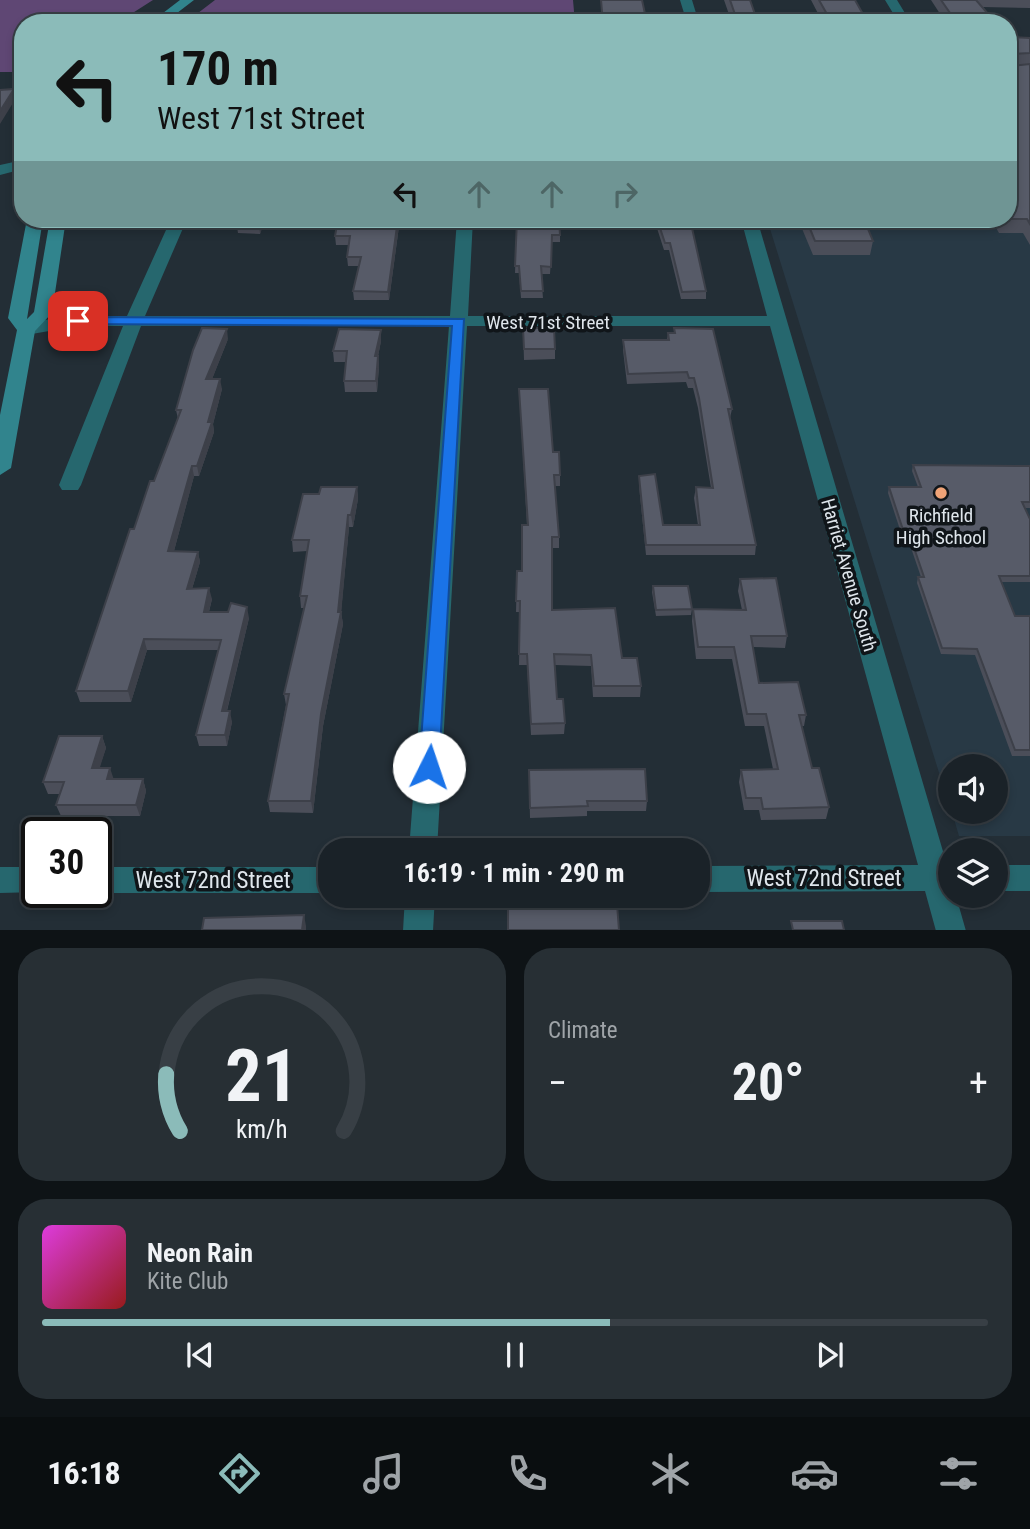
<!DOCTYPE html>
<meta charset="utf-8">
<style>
:root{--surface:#1a2228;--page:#272f34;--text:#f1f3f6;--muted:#9fa4a8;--line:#383f45;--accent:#8bbbb9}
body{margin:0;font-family:"Roboto Condensed",sans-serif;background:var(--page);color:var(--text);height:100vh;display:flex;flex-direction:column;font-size:26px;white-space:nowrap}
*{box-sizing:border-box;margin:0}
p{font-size:23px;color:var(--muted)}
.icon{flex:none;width:38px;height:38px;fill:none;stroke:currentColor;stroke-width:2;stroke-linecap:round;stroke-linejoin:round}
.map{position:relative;height:930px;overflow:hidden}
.details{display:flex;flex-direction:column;gap:18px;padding:18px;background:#0e1316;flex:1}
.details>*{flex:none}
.hud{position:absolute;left:14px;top:14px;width:1003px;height:214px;border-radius:28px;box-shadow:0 4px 10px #0003,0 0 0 2px var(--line);background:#8bbbb9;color:#111;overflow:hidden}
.buttons{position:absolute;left:938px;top:754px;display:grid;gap:14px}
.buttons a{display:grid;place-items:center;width:70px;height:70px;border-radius:50%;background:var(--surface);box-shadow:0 4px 10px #0003,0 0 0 2px var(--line);font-size:35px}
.speed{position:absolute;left:21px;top:817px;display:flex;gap:14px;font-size:35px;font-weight:700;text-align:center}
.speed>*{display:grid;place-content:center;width:91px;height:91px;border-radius:50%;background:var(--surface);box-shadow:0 4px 10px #0003,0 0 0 2px var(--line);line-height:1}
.speed .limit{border:4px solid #111;border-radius:10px;background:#fff;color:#111}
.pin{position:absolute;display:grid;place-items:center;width:60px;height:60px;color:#fff;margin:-30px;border-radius:14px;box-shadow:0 4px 10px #0006}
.me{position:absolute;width:77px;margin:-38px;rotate:4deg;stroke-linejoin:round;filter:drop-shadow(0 0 5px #0008)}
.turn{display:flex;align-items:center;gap:24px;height:147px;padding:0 28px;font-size:32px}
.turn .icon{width:91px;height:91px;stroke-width:2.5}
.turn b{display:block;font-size:49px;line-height:60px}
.lanes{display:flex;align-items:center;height:66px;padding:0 28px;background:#0003;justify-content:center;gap:35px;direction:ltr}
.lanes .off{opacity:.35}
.big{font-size:52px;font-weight:700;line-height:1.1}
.details .card{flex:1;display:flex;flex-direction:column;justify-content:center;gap:10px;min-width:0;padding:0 24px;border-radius:28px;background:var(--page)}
.details .dial{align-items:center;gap:0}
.dial svg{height:182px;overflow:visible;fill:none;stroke:var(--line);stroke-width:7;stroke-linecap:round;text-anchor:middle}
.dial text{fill:var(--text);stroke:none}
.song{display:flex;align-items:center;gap:21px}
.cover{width:84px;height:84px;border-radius:10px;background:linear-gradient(135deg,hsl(300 70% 55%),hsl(0 70% 35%))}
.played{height:7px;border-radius:4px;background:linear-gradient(90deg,var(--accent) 60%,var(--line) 60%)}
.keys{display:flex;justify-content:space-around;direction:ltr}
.heat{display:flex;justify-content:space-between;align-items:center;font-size:38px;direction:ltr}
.details .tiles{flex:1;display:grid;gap:18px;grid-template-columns:1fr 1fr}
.card:last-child{grid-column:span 2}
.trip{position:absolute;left:318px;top:838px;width:392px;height:70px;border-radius:28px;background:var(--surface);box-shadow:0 4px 10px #0003,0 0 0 2px var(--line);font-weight:700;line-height:70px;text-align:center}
.dock{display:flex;height:112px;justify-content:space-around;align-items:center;background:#0a0e10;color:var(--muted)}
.dock .icon{width:49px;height:49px}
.dock .active{color:var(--accent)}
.dock b{font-size:32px;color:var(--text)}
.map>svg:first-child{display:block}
</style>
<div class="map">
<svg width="1030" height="931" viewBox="0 0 1030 931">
<rect width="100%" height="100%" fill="#232e36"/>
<!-- built -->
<path fill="#283945" d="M1030,79V836H959L952,812H996V766H950V808L767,219H1008Z"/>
<!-- green -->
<path fill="#5f4774" d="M0,0H153L117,23H23V72H0Z
M215,0H573L575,23H185Z"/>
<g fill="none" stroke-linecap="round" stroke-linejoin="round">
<!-- street -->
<path fill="#26676e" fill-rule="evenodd" d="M680,0H692L699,23H687Z
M885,0H897L911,23H899Z
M23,160V169L0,175V165Z
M171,219H187L145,316H450L457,219H473L468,316H767L741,219H757L947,865L950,866V896H956L966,931H936L925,891L698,892V866L918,865L770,326H467L437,850H409L449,326H141L81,485L78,490H62L59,485L123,326H78L26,335L17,330C30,315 106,316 127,316Z
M996,865H1030V891H996Z
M0,867H37L38,892L0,893Z
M96,867H331V893H96Z
M405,896H435L433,931H403Z"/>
<!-- secondary -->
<path fill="#31848d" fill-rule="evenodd" d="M180,0H194L164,23H150Z
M27,219H43L27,319L34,312L50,219H66L52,313L35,331L11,468L0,475V415L17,330L8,318Z"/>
</g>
<!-- wall -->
<path fill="#4b4e59" d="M724,0H750L758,23H732Z
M811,0H855L868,23H823Z
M931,0H1030V8L983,7L996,23H946Z
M1009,38H1030V245L1023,233H999L991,219H1008Z
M227,219H280L279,222H273L271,228H262L260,234L238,233L237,227L229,226Z
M325,219H400L389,300H354L353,291L359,266H348L347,257L349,245H336L335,236L338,223H325Z
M517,219L560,235V242H552L550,274H541L543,298H521L519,273H515Z
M646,219H690L706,291V299H681L669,250H664L655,222H647Z
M798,219H864L873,241L870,255H813Z
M523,328L555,349V359L524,360Z
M674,328L732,409L730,418L756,545L755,555H646L639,486V476L663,525H698L694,498L696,487L711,488L698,408L693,388H688L686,382L627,384L623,350V340H667L668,333H674Z
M228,339L212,379L222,389L213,424L214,432L199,476H194L174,551L198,552L200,562L192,589L212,599L209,612L249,618L227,711L232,722L227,746H199L196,735L218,650H147L131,702H80L76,691L134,529L154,481L178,419L176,410Z
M381,341L378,356L379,366L377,392H345L344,381L346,362H334L333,351Z
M519,389L553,452L560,475V486H555L559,537V548H552V610L622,658L641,686L640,697H593L591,666L555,665L557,699L565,723L564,734L531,735L527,665H519L520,612H516L517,571H522L527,525Z
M913,465L1030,466V508H1025L1030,519V582H1001L1015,616H1030V756H1012L975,655L941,654L917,583L918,577H921L910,545H905L888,493L889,487H918L912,471Z
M357,487L358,499L353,527H349L341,612L343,624L323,726L313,813L270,812L268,801L286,705L284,694L304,608H301L300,596L307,551L293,552L292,540L319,494Z
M740,579L787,636L785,648L753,647L759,683L806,715L804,726H802L812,768L829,807L826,819L761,820L759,810H744L739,782L741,770L773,769L764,726H745L732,659H696L692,621L693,609L742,610L738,591Z
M653,586L692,609L691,615L656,616L652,592Z
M102,736L106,748L99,768L114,779H143L146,791L140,816H61L56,805L60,794H48L43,782Z
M529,780L647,801L646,811H587V816L530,818Z"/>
<!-- shaded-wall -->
<path fill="#3d4049" d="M14,89L16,98L0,124V111Z
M270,219H272L273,222L271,228Z
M398,219H400L389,300L388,292Z
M261,220L262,228L260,234L259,225Z
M227,329L228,339L208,389L206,379Z
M381,330V341L376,367L375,356Z
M378,356L379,366L377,392L376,381Z
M220,379L222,389L213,424L214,432L199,476L197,466Z
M192,466L194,476L171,562L168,551Z
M357,487L358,499L353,527L351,515Z
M348,515L349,527L341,615V612L343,624L323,726L313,813L311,801L321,714Z
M198,552L200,562L189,599L187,589Z
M209,588L212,599L206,622L204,612Z
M247,607L249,618L224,722L222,711Z
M144,639L147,650L131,702L128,691Z
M230,711L232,722L227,746L225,735Z
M102,736L106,748L96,780L92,768Z
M110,768L114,780L107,779Z
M143,779L146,791L140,816L136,805Z
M304,915L306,926V930H302Z"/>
<!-- building -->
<path fill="#575b68" stroke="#3d4049" stroke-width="2" d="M601,0H642L647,23H603Z
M730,0H750L758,23H738Z
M819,0H855L868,23H832Z
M941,0H976L996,23H957Z
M1008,37L1030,38V53L1009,54L1011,66L1030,64V224L1027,219H1003H1008Z
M14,89L0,111V90Z
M239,219H270V220H261L259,225H237Z
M338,219H398L388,292L353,291L361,257H347L350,236H335Z
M517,219H559L560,235H552L551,267L541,266L543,291H521L519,266H515Z
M657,219H690L706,291L682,292L670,243H665Z
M806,219H864L873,241H815Z
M202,328L227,329L206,379H220L208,422H212L197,466H192L168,551L198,552L187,589L209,588L204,612H228L231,603L247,607L222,711H230L225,735H196L221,640L144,639L128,691H76L130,529H134L150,481H154L181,410H176L193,350Z
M523,328H554L555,349H524Z
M674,328L713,329L732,409H728L756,545H646L639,476L655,474L663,525H700L696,487L713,488L699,398L694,378H689L687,372L628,374L623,340H669L668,333H675Z
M339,329L381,330L375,356H378L376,381H344L347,351H333Z
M519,389H548L553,452H559L560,475H554L559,537H552V610L615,608L622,658H637L641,686H594L591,655L554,654L557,699H563L565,723L531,724L527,654H519L520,601H516L517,571H522V525H528Z
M913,465L1030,466V502H1022L1030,519V576H999L1015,616H1030V750H1015L977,649L942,648L918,577H924L911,539H906L889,487H921Z
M321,487H357L351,515H348L338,612H341L321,714L311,801H268L289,694H284L307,596H300L309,540H292L303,494H319Z
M776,578L787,636H751L759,683L798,682L806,715H799L812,768H819L829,807L763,809L761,798H746L741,770L778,769L766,714H747L734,647H698L693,609L746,610L740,579Z
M653,586H688L692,609L656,610Z
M59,736H102L92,768H110L107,779H143L136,805H56L64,782H43Z
M645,769L647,801H587L588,806L530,808L529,770Z
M617,904L619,930H508V906Z
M304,915L302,930H202L204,918Z
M791,921H842L844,930H793Z"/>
<!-- route -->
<path fill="#1a73e8" stroke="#114b97" stroke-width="2" d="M78,317L464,319L439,767L436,773H422L419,767L452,326L73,324L71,321Z"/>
<!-- markers -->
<circle fill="#efa377" stroke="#101519" stroke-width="2.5" cx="941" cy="493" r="7"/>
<g text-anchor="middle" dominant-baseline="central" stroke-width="7" stroke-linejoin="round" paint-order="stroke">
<!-- street labels -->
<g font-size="19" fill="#dfe6ec" stroke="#101519">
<text x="548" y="322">West 71st Street</text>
<text transform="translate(849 575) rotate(74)">Harriet Avenue South</text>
</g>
<!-- poi labels -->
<g font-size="19" fill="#dfe6ec" stroke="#101519">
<text x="941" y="515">Richfield<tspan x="941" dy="22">High School</tspan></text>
</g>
<!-- near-street labels -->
<g font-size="23" fill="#dfe6ec" stroke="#101519">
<text x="824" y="878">West 72nd Street</text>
<text x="213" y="880">West 72nd Street</text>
</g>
</g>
</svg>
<div class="buttons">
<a><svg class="icon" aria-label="sound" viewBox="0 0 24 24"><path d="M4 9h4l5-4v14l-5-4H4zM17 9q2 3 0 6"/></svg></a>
<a><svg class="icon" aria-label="layers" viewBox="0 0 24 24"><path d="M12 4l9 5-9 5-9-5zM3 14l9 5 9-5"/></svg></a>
</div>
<div class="speed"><div class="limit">30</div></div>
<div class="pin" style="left:78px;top:321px;background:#d93025"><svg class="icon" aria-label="arrive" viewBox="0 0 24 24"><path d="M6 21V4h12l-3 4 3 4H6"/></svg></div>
<svg class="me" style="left:429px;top:767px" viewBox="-20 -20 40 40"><circle r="19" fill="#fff"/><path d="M0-13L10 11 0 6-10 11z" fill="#1a73e8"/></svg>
<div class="trip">16:19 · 1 min · 290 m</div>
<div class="hud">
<div class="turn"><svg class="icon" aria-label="left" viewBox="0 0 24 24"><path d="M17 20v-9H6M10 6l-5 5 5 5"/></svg><div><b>170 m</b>West 71st Street</div></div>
<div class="lanes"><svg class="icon" aria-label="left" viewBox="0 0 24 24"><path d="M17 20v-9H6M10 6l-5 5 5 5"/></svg><svg class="icon off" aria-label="ahead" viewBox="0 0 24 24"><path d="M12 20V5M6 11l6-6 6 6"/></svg><svg class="icon off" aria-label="ahead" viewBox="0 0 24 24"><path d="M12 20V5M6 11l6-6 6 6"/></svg><svg class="icon off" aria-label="right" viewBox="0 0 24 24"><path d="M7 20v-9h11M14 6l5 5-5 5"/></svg></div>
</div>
</div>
<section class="details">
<div class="tiles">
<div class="card dial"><svg viewBox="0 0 100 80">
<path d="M14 69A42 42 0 1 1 86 69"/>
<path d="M14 69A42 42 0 0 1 8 44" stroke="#8bbbb9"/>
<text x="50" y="56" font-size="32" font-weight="700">21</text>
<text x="50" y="72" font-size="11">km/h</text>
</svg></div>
<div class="card"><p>Climate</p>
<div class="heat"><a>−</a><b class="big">20°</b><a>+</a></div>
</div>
<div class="card">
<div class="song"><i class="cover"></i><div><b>Neon Rain</b><p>Kite Club</p></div></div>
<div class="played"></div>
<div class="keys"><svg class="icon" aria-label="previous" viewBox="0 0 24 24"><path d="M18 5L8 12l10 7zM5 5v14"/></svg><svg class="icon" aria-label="pause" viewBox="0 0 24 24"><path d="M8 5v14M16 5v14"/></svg><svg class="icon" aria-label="next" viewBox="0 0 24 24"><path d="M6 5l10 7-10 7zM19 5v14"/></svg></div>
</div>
</div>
</section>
<nav class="dock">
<b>16:18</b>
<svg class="icon active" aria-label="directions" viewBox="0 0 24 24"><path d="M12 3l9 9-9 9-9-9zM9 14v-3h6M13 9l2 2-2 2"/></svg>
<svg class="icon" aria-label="music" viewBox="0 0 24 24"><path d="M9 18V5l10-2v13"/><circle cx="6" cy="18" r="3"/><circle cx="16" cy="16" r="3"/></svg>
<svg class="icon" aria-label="phone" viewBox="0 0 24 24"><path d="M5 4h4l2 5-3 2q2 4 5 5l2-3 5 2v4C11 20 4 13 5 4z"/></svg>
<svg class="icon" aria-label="climate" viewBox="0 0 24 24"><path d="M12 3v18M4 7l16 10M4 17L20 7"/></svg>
<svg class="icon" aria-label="car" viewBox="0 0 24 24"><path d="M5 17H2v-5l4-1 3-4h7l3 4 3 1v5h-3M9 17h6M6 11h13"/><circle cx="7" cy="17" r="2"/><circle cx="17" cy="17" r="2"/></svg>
<svg class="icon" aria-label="filters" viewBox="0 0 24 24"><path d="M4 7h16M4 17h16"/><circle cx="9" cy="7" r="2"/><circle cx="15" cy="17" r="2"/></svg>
</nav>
